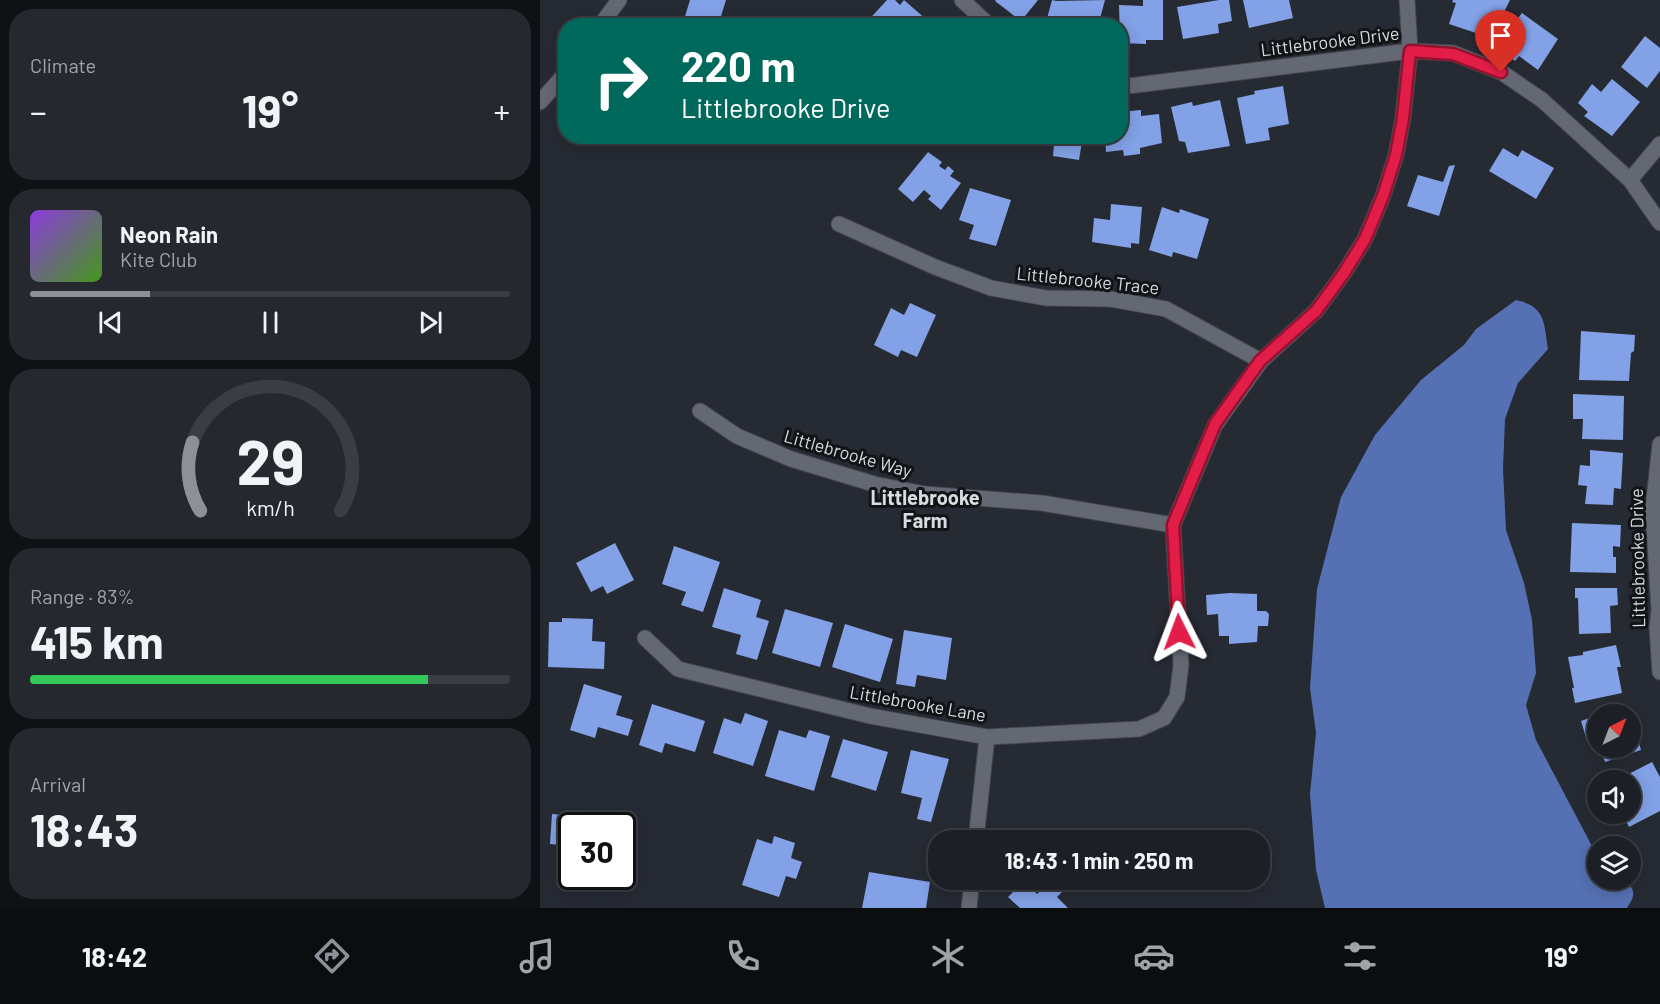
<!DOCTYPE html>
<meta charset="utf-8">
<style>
:root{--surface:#1c2026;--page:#25282e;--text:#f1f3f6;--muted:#a0a3a7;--line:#3a3e43;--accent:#8c9099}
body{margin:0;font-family:Barlow,sans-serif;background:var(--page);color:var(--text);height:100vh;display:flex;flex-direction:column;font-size:22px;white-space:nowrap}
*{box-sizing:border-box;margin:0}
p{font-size:20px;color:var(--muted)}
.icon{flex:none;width:33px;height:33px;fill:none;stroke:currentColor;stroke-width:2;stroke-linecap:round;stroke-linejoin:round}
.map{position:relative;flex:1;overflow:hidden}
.sheet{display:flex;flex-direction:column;gap:9px;padding:9px;background:#0f1215;width:540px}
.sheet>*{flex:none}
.top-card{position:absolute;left:18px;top:18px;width:570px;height:126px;border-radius:24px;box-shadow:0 3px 15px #0003,0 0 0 2px var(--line);background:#00695c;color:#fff;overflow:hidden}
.needle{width:39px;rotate:42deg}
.fabs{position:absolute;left:1047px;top:704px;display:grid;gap:12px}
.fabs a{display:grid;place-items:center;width:54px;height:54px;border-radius:50%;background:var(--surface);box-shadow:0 3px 15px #0003,0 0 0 2px var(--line);font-size:30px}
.speed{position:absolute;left:18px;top:812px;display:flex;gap:12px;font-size:30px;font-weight:700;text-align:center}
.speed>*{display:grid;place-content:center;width:78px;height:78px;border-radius:50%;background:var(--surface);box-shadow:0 3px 15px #0003,0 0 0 2px var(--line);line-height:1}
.speed .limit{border:3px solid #111;border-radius:9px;background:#fff;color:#111}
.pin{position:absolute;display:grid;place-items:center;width:51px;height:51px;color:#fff;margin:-62px -26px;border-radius:50% 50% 50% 0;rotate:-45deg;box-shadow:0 0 6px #0007}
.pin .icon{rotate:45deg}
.me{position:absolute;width:66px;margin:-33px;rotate:357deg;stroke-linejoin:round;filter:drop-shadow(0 0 4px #0008)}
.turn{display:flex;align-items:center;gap:21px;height:126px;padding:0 24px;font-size:27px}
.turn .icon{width:78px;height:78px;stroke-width:2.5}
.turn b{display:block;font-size:42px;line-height:51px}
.big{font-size:45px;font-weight:700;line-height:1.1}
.sheet .widget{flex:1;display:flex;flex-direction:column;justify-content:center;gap:9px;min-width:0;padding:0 21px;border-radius:24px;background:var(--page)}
.sheet .dial{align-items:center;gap:0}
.dial svg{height:156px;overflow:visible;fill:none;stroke:var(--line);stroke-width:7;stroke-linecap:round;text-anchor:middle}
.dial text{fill:var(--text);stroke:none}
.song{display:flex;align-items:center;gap:18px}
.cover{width:72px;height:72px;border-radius:9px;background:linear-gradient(135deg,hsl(270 70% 55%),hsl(100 70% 35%))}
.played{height:6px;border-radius:3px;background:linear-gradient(90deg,var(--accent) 25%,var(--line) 25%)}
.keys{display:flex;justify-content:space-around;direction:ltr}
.heat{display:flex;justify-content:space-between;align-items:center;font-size:33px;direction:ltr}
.charge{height:9px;border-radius:4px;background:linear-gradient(90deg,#34c759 83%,var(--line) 0)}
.trip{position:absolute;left:388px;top:830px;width:342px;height:60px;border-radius:24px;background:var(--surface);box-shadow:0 3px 15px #0003,0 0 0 2px var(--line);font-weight:700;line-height:60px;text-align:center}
.tabs{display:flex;height:96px;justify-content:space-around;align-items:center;background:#0b0d0f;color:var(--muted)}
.tabs .icon{width:42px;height:42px}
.tabs .current{color:var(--accent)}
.tabs b{font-size:27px;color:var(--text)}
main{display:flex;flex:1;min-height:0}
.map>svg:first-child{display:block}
</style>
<main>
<section class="sheet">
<div class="widget"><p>Climate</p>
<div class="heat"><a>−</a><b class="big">19°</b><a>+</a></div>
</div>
<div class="widget">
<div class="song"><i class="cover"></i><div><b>Neon Rain</b><p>Kite Club</p></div></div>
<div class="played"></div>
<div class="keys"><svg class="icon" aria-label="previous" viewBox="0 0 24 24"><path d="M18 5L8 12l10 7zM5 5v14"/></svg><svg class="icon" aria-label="pause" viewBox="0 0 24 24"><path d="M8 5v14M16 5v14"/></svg><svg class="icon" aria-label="next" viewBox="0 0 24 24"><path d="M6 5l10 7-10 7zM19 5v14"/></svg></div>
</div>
<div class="widget dial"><svg viewBox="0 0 100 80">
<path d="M14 69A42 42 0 1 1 86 69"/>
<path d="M14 69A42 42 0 0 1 10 34" stroke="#8c9099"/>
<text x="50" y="56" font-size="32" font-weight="700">29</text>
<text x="50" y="72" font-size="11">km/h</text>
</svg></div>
<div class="widget"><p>Range · 83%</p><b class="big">415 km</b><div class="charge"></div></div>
<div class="widget"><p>Arrival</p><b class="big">18:43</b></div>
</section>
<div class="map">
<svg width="1120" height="908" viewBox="0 0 1120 908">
<rect width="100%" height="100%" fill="#262a33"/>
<!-- water -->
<path fill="#5571b3" d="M976,300C1005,306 1004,322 1008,349L978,383L965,419L963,469L966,530L984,583L992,620L996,673L986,705L996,740L1053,848L1057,853L1058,879H1086C1095,892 1096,894 1087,908H785L776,870L770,794L776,733L770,688L777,589L801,497L835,435L881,380L924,345L936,329Z"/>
<!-- building -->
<path fill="#82a1e6" d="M150,0H186L178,26H142Z
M347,0H355L360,5L364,0L388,21L384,26H323Z
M456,0H498L481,21L455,1Z
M512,0L517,1L565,0L558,26H505Z
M603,0H623V40H606V44L580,43L579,5L603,6Z
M679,0H689L692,21L678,24L679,33L643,39L637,7Z
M703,0H749L753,18L709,28Z
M913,0H970L951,38L909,24L916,3L912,2Z
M982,13L1018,39L998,70L979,56L975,61L960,50L963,46L959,42Z
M1105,36L1120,48V71L1107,88L1081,67Z
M1072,79L1100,102L1072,136L1044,116L1048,112L1038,103L1052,84L1061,92Z
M743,86L749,124L728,128L730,140L706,144L697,98L715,94L714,91Z
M680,100L690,146L648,153L645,142L639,141L631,107L652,102L653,106Z
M601,110V116L619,114L622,143L600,148V154L584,156L583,150L566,152L565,136H580V112Z
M498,136H543L539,160L513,156L514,144L497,142Z
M963,148L978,157L982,150L1014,168L996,199L949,171Z
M388,152L402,162L399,166L405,170L408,166L414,171L410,176L421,183L401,210L388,199L391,196L384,190L373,202L358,189Z
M915,165L899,216L867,206L878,175L903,182L909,166Z
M430,188L471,200L456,246L429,239L434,225L419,220Z
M571,204L602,207L599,244L591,243V248L552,242L554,218L570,220Z
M622,207L639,213L640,209L669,219L657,259L633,252L632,257L609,250Z
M370,303L396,315L377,357L361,350L358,357L334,345L351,308L364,315Z
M1041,331L1095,335L1094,351L1091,353L1089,381L1039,380Z
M1033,394L1084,396L1083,440L1042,439L1043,419H1033Z
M1050,450L1083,453L1081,489L1074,488L1073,505L1045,504L1047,486L1038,485L1040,465L1050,466Z
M1032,523L1081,525L1080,547L1073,546V557H1076V573L1030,572Z
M75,543L94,580L67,594L63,586L51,592L36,563Z
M134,546L180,562L163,612L141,605L146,592L122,584Z
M184,588L221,600L216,617L229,621L217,660L196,654L201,635L172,627Z
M1035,588H1077L1078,605L1070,606L1071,633L1039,634L1038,598H1035Z
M690,593L717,594V611H726L729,614L728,626H718L717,642L689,644V636H679L678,614L667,615L666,595Z
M245,609L293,623L280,667L232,653Z
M22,618L53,619L52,641L65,642L64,669L8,667L9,622H22Z
M305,624L353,639L340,682L292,667Z
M364,630L412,638L406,680L377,675L375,687L356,684Z
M1076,645L1081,667H1077L1082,693L1035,703L1032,688H1034L1028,657L1043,655V652Z
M44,684L82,696L76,715L93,720L88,736L58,727L55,738L30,730Z
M112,704L165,721L155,752L125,743L122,753L99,745Z
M1084,707L1086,714H1063Z
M205,713L228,721L213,766L173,753L184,718L201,724Z
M1058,715V738L1047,741L1041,721Z
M1093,723L1101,750L1065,762L1060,747H1090V724Z
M239,730L266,738L269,730L290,736L274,791L225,776Z
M303,739L348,752L336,791L291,777Z
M371,750L409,759L391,822L377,819L382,798L361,793Z
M1112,762L1120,777V811L1089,827L1082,813H1090V780H1077Z
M50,811L71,812L70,825H32V846L10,844L12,814L50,817Z
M234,836L255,843L251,858L262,862L256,879L246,876L239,897L202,885L217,839L232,844Z
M329,872L390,882L386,908H322Z
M484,881L497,894L511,881L522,892L517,897L528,908H480L468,897Z"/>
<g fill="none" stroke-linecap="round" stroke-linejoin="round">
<defs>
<path id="street" d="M422,0L450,26
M60,26L79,0
M580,87L870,51L913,53L961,72L1002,100L1090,180L1120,223
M0,102L26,73
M1090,180L1120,144
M299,224L395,267L451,288L506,298L570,299L626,309L721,361
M160,411L197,436L251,459L334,484L385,494L502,503L633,525
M1120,444L1113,509L1119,610L1117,628L1120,672
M105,638L138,669L330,716L447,737L599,729L624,718L637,697L641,665L633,525L675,425L721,361L776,311L804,273L825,239L843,196L856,155L863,118L870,51L867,0
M436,840L447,737
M429,908L432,879"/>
</defs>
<!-- street casing -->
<use href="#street" stroke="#43474e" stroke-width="17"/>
<!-- street -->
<use href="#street" stroke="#636872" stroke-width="15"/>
</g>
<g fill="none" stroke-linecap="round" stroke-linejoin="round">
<defs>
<path id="route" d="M639,632L633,525L675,424L720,361L776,311L804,273L825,239L843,196L856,155L863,118L870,51L913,54L961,72"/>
</defs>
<!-- route casing -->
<use href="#route" stroke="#92132f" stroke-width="15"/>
<!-- route -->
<use href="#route" stroke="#e11d48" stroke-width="10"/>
</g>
<g text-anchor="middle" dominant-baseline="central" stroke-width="6" stroke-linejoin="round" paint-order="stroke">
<!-- street labels -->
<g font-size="18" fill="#d8dbe0" stroke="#111317">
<text transform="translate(790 41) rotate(-7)">Littlebrooke Drive</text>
<text transform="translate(548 280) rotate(6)">Littlebrooke Trace</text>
<text transform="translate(308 453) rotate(16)">Littlebrooke Way</text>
<text transform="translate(1097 558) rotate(-91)">Littlebrooke Drive</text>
<text transform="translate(378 703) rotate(10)">Littlebrooke Lane</text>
</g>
<!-- neighbourhood labels -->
<g font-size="20" font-weight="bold" fill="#d8dbe0" stroke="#111317">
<text x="385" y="497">Littlebrooke<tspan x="385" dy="23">Farm</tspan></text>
</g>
</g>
</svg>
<div class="fabs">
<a><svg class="needle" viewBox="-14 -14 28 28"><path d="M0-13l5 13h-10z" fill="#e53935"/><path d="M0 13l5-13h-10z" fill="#a0a3a7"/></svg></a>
<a><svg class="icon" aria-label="sound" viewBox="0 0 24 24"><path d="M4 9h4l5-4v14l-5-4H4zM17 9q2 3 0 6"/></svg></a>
<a><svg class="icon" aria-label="layers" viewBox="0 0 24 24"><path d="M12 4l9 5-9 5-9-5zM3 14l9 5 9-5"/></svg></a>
</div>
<div class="speed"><div class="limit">30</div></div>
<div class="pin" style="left:961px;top:72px;background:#d93025"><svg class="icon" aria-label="arrive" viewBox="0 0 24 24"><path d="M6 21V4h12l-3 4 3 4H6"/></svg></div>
<svg class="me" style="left:639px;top:632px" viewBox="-20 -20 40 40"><path d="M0-17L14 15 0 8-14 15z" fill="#e11d48" stroke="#fff" stroke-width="4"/></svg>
<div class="trip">18:43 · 1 min · 250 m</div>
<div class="top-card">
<div class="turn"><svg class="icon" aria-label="right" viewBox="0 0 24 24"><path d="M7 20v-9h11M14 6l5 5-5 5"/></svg><div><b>220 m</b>Littlebrooke Drive</div></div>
</div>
</div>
</main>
<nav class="tabs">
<b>18:42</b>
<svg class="icon current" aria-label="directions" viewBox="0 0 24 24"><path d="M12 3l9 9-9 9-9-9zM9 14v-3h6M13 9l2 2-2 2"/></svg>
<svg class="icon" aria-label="music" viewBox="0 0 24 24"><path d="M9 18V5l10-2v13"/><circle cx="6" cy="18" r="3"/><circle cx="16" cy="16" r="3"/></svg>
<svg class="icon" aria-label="phone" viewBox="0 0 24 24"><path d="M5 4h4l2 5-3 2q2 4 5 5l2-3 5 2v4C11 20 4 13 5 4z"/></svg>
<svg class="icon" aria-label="climate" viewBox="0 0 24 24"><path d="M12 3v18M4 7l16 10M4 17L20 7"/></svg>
<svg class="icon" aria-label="car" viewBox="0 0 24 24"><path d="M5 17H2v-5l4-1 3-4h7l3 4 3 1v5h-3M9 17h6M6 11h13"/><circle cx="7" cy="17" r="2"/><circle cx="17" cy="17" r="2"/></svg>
<svg class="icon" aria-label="filters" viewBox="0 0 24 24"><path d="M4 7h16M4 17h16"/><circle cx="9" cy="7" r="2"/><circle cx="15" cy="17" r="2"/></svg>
<b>19°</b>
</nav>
